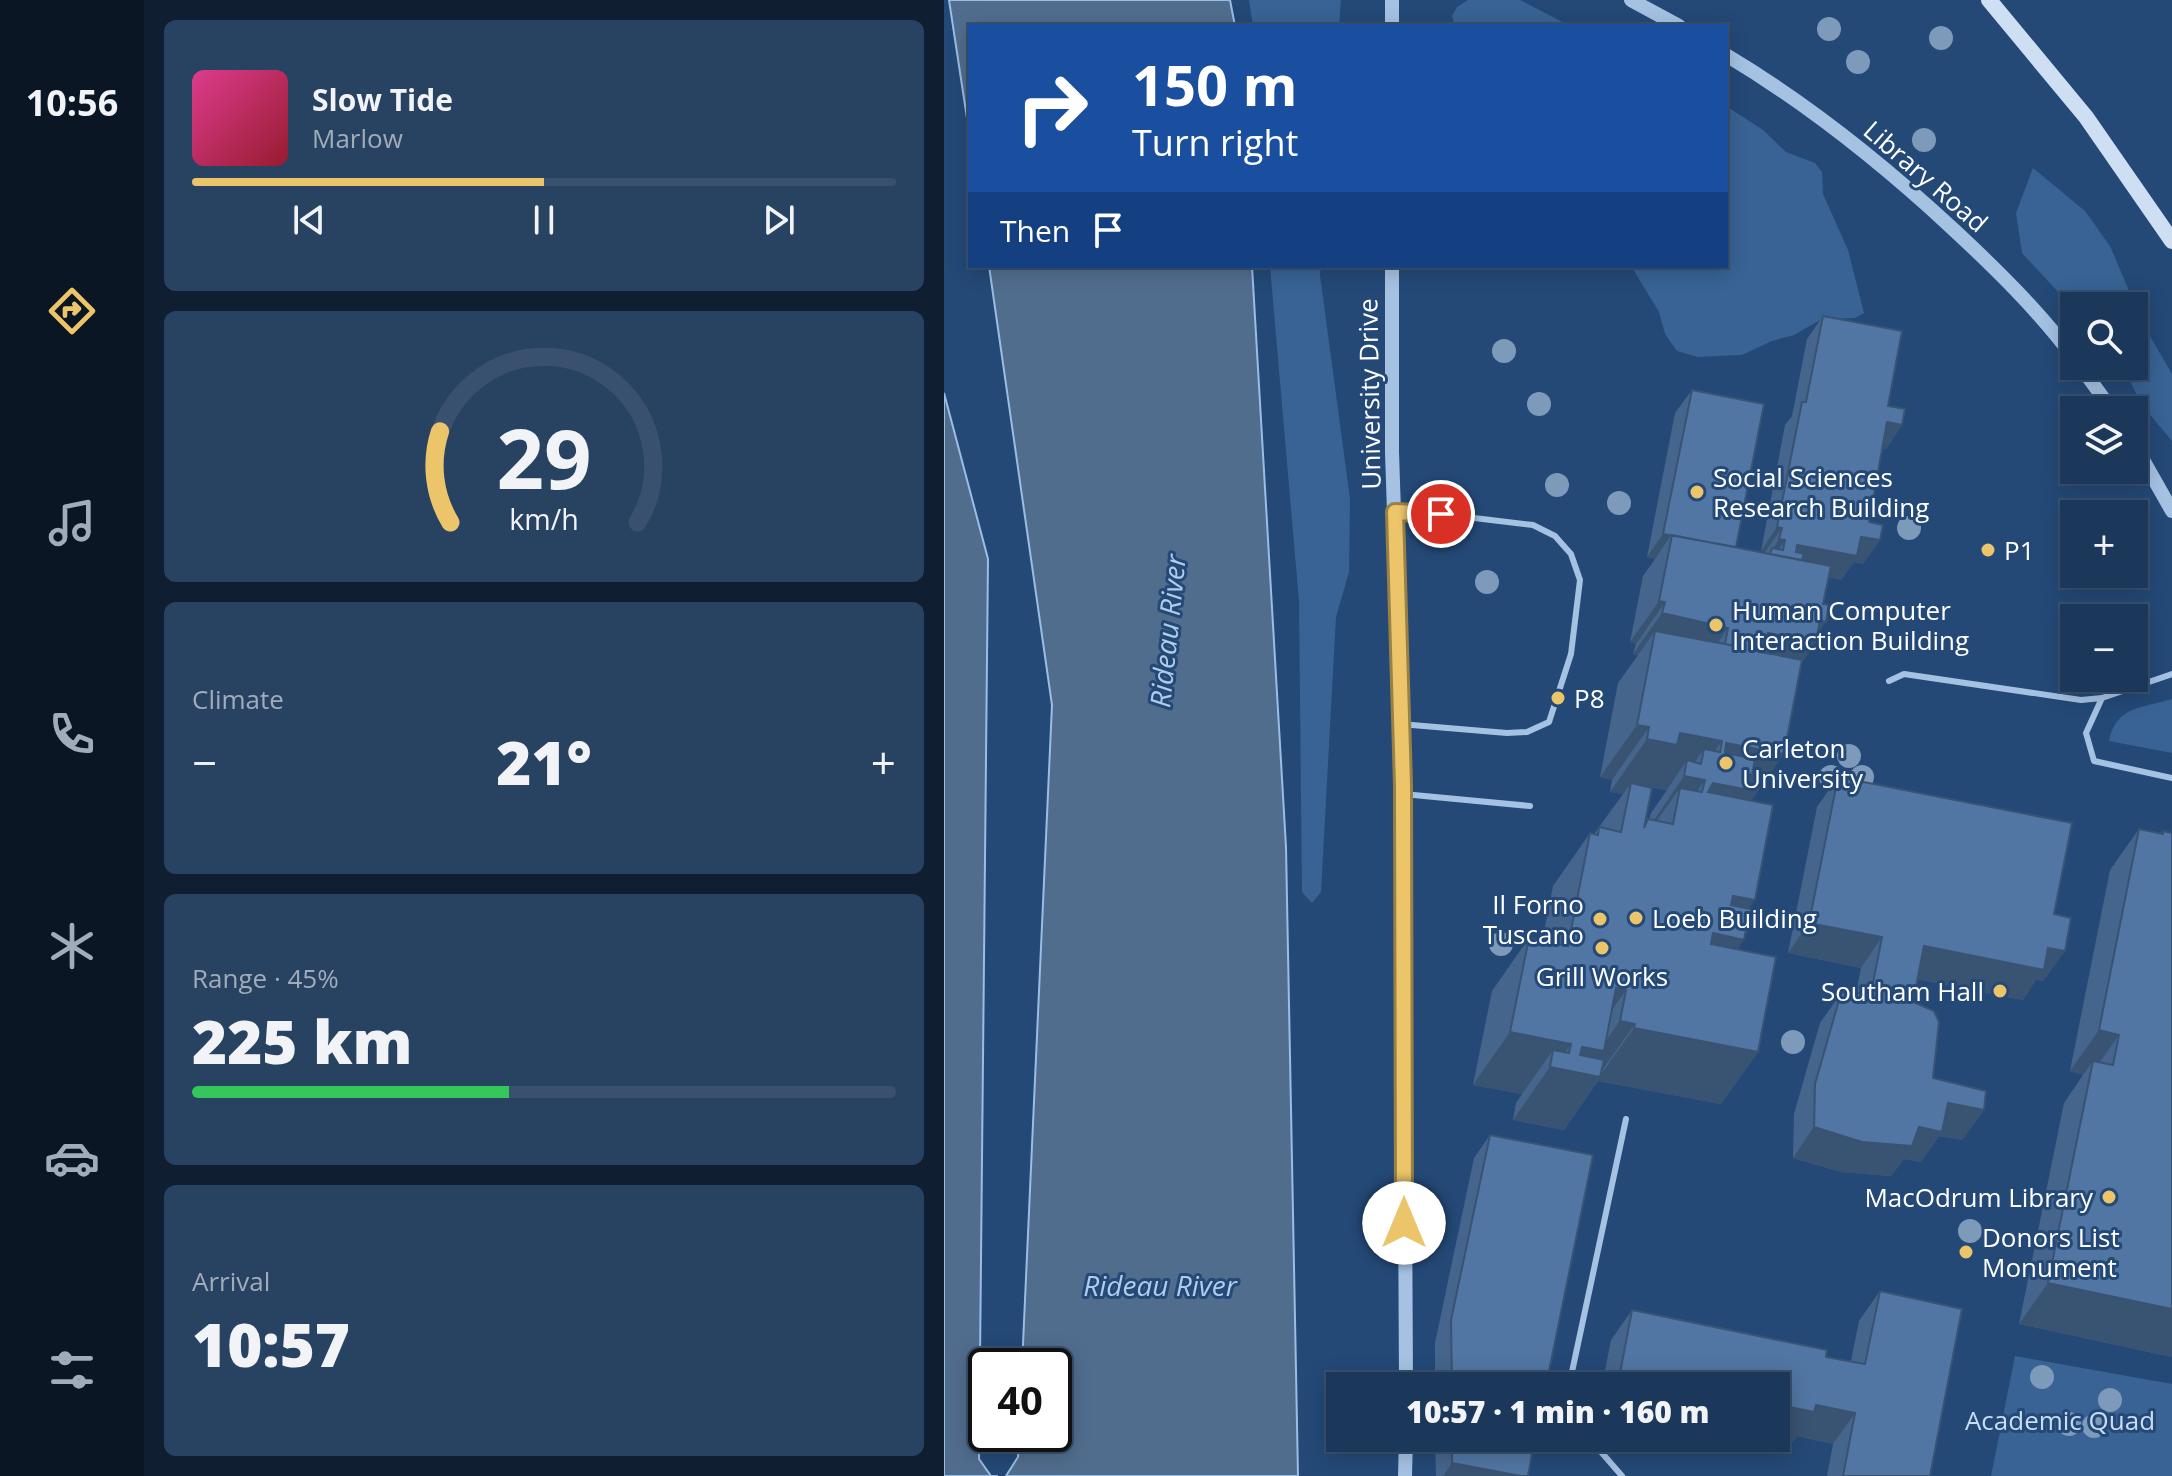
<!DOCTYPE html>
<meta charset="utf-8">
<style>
:root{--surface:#1b3759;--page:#284262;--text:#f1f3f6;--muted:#a0acba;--line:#39516f;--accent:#ecc56a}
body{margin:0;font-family:"Open Sans",sans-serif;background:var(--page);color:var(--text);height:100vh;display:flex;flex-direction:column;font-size:30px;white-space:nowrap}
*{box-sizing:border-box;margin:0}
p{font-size:26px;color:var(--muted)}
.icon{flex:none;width:44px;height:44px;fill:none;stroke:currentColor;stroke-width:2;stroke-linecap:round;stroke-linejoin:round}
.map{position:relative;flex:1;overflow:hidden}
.panel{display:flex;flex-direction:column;gap:20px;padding:20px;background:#0f1e31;width:800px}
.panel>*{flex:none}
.hud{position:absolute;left:24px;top:24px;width:760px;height:244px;border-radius:0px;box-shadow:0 4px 20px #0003,0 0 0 2px var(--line);background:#1a4fa0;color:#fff;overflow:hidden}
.buttons{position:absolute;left:1116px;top:292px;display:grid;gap:16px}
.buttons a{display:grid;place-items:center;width:88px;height:88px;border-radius:0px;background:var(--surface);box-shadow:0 4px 20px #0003,0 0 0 2px var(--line);font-size:40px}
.speed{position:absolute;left:24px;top:1348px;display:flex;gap:16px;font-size:40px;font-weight:700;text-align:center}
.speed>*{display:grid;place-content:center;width:104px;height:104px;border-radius:50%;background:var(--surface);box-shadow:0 4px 20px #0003,0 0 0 2px var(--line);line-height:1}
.speed .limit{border:4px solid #111;border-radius:12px;background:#fff;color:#111}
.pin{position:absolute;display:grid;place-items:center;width:68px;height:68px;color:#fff;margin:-34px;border:4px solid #fff;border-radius:50%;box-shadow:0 2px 8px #0007}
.me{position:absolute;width:88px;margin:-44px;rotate:0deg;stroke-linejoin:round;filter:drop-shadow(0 0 6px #0008)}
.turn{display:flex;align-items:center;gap:28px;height:168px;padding:0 32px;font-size:36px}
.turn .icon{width:104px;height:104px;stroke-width:2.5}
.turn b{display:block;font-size:56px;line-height:68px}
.then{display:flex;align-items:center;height:76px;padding:0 32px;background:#0003;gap:16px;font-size:30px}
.big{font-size:60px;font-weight:800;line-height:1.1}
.panel .tile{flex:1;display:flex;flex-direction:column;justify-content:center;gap:12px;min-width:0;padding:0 28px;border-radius:12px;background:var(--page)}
.panel .dial{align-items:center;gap:0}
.dial svg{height:208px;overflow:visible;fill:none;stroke:var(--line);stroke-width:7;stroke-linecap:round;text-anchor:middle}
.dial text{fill:var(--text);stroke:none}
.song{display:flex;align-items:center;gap:24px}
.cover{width:96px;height:96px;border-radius:12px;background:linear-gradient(135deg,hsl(330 70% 55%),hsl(350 70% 35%))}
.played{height:8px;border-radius:4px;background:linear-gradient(90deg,var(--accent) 50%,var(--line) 50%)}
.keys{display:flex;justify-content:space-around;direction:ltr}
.heat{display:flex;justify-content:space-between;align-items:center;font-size:44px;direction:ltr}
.charge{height:12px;border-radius:6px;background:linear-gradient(90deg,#34c759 45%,var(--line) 0)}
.trip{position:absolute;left:382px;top:1372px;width:464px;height:80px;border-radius:0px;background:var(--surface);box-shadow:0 4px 20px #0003,0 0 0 2px var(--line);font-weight:800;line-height:80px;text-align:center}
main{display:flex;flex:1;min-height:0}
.menu{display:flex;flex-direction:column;width:144px;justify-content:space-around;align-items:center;background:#0b1624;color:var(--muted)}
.menu .icon{width:56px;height:56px}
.menu .current{color:var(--accent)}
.menu b{font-size:36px;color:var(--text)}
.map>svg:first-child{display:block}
</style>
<main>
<nav class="menu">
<b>10:56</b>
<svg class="icon current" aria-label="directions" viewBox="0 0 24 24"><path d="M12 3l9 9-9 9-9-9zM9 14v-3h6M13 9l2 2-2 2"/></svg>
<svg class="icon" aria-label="music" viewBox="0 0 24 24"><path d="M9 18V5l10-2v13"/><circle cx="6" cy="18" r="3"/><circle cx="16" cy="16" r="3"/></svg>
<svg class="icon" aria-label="phone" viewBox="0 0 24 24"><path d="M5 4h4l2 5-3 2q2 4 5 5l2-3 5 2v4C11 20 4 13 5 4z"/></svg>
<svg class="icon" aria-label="climate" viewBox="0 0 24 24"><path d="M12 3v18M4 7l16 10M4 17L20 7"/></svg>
<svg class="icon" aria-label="car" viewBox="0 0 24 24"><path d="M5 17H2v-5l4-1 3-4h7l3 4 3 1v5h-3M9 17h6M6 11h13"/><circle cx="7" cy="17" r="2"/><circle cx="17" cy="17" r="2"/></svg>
<svg class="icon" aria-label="filters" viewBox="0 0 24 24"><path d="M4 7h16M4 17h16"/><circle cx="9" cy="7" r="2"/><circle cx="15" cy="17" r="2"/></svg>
</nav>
<section class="panel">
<div class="tile">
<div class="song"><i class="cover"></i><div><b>Slow Tide</b><p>Marlow</p></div></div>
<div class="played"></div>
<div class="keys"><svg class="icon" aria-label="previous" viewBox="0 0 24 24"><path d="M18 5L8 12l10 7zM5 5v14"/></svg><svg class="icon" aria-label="pause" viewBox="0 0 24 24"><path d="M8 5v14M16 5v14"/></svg><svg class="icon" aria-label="next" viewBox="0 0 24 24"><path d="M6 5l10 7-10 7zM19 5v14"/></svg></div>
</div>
<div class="tile dial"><svg viewBox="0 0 100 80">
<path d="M14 69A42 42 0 1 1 86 69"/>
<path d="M14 69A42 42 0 0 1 10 34" stroke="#ecc56a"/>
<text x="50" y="56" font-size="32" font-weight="700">29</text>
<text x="50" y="72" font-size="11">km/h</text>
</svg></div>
<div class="tile"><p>Climate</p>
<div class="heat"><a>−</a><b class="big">21°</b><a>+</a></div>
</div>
<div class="tile"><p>Range · 45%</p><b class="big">225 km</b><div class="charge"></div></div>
<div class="tile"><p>Arrival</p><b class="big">10:57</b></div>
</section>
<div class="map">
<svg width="1228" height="1476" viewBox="0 0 1228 1476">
<rect width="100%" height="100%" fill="#244977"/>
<!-- green -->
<path fill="#386394" d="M305,0H397L395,26H309Z
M524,0H576L626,26H511L508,16L513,7Z
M782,106L819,130L842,152L871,163L878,172L879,194L904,250L920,313L911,318L878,319L850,335L828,341L798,355L754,357L733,351L721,334L715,312L687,266H782Z
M1089,168L1141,211L1166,246L1200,326L1228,374V441L1197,404L1179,366H1190V306H1130V309L1078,253L1072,213Z
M326,266H377L376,275L406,499L405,572L392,617L377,892L368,903L358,892L355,601Z
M1228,699V753L1165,741C1172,706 1198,708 1228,699Z
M1071,1356L1228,1384V1476H1047Z"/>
<!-- water -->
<path fill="#516d8e" stroke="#9abde4" stroke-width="2" d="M5,0H286L291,26H26V138Z
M45,266H308L342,847L354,1476H62L74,1457L75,1434H110V1366H78L108,705Z
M0,393L44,559L35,1459L47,1476H54H0Z"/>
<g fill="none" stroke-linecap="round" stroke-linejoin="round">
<!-- service -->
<path stroke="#a5c2e3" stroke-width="6" d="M451,512L497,514L589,525L611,536L627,554L636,580L627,654L605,722L583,732L563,733L456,724
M945,681L960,674L1137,700L1158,698L1228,674
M1158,698L1142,733L1150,761L1228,778
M459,794L586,806
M625,1386L682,1119
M645,1438L678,1476"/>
<!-- tertiary -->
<path stroke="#a5c2e3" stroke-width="14" d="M687,0L735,26
M448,26V0
M782,55C864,104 939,164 1009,229C1052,269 1095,311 1130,358
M448,266V452L459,785L462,1386
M1136,366L1168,410
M1190,444L1228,511
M461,1476L462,1438"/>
<!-- secondary -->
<path stroke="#cedff3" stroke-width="16" d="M1045,0L1142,117L1228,241"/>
</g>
<!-- trees -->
<g fill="#7e9abb">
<circle cx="885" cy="29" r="12"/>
<circle cx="997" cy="38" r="12"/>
<circle cx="914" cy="62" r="12"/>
<circle cx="980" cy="140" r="12"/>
<circle cx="560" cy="351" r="12"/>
<circle cx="595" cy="404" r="12"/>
<circle cx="613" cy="485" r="12"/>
<circle cx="675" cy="503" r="12"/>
<circle cx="965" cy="528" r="12"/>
<circle cx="543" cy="582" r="12"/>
<circle cx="905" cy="756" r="12"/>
<circle cx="887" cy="777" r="12"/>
<circle cx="918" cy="777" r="12"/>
<circle cx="557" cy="944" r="12"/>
<circle cx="849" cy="1042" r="12"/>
<circle cx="1026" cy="1231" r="12"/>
<circle cx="1098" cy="1377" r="12"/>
<circle cx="1166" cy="1400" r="12"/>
<circle cx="1125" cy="1424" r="12"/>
<circle cx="1150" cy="1426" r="12"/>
</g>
<!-- wall -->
<path fill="#46658c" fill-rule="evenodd" d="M879,316L958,425L942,449L939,448L925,522L936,540L919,564L910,562L897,580L885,577L872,642L858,662L807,801L805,908L801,936L793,949L814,1052L777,1104L654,1081L620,1130L569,1120L572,1103L578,1094L529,1085L548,991L585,938L598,941L609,886L646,833L650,834L679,794L666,792L668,780L656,777L674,683L694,655L689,654L692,644L686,642L699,576L711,559L703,557L731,413L748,390L792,547L821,553V552L817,551L841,425L848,416L863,339ZM704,787L723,790L707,813L705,819H704L701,822Z
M894,777L1110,914L1121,951L1099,981L1092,980L1079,1000L973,979L969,1002L989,1078L1040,1110L1018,1140L995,1136L977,1162L960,1159L947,1176L897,1172L849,1158L850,1114L876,1023L897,993H912L917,968L844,953L873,807Z
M1195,829L1218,834L1219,831L1228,1357L1075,1324L1120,1103L1139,1075L1126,1071L1166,870Z
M546,1135L602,1386H491V1343L530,1158Z
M936,1291L986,1476H883L889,1444L853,1436L849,1442L828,1438H832V1386H658L667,1340L688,1310L882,1357L907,1361L915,1321Z
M491,1438H591L584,1476H492Z"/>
<!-- shaded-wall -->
<path fill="#395372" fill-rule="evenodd" d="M943,422L958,425L942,449L927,446Z
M833,527L838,528L821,552L817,551Z
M719,534L727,535L711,559L703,557Z
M917,537L936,540L919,564L910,562L897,580L855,572L840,592L808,586L824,563L827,552L835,539L841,540L825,563L839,566L853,545L905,555Z
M715,601L721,602L692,644L686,642Z
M718,613L784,628L755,670L711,631L694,655L689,654Z
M876,620L882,622L868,642H872L843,684L811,678L824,633Z
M693,725L705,727L668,780L656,777Z
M736,733L778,741L752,778L757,779L782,743L840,754L803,807L758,792L761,780L724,832L729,824L736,788L707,829H704L740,776L743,760L723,790L687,783L679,794L666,792L703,739ZM760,749L757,764L741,776Z
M789,896L811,900L785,937L803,925L808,926L799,939L800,940L763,992L732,986Z
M865,923L938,937L917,968L844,953Z
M980,946L1104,948L1121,951L1099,981L1092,980L1079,1000L959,976Z
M672,988L682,990L645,1043Z
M676,1021L691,1024L654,1076L655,1077L690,1028L814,1052L777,1104L654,1081L620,1130L569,1120L606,1067L609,1050L578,1094L529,1085L566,1032L627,1044L610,1068L638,1047L655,1050Z
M1155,1030L1175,1035L1146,1076L1149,1061L1139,1075L1126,1071Z
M1004,1103L1040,1110L1018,1140L995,1136L977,1162L960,1159L947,1176L897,1172L849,1158L870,1127H975Z
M1104,1283L1228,1309V1357L1075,1324Z
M676,1373L742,1386H666Z
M832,1404L872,1405L911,1413L889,1444L853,1436L849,1442L828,1438H832Z
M508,1463L577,1476H499Z"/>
<!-- building -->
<path fill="#5176a3" stroke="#395372" stroke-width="2" d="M879,316L958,331L944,406L961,409L958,425L943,422L925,522L939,525L936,540L917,537L913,556L853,545L852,552L860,554L858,560L826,554L828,548L839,550L841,540L835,539L838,528L833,527L858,402H862Z
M748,390L820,404L792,547L719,534Z
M728,535L887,566L879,604L885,605L882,622L876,620L872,642L824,633L823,638L829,639L826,654L808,650L810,640L799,638L793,647L781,644L784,628L718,613L721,602L715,601Z
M711,631L797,647L799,638L810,640L808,650L858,660L840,754L782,743L781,753L811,759L808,775L803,774L800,789L769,783L764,792L829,805L811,900L789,896L787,905L811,910L808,926L803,925L800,940L769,933L767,944L832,957L814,1052L690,1028L691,1024L676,1021L682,990L672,988L660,1051L638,1047L636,1055L660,1060L656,1077L606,1067L609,1050L625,1053L627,1044L566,1032L585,938L624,946L646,833L654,835L655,827L677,832L687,783L708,788L700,828L704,819L729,824L736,788L758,792L761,780L740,776L743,760L757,764L760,749L776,752L778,741L736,733L733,745L703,739L705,727L693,725Z
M894,777L1128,823L1110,914L1127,918L1121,951L1104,948L1100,970L980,946L969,1002L990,1011L995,1022L989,1078L1042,1091L1040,1110L1004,1103L998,1132L975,1127L968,1146L918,1142L870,1127L871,1084L897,993H927L938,937L865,923Z
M1195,829L1219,834V831L1228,833V1309L1104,1283L1149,1061L1169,1065L1175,1035L1155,1030Z
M546,1135L649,1155L602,1386H508L507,1320Z
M936,1291L1018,1309L986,1476H899L911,1413L872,1405L870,1412L832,1404V1386H742L676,1373L688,1310L883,1350L882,1357L921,1364Z
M508,1438H591L584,1476H577L508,1463Z"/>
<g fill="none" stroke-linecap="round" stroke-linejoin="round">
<defs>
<path id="route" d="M460,1223L459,785L451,512L497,514"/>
</defs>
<!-- route casing -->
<use href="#route" stroke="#998045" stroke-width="20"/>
<!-- route -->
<use href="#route" stroke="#ecc56a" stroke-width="14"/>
</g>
<!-- markers -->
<g fill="#ecc56a" stroke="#244977" stroke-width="3">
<circle cx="753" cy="492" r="8"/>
<circle cx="1044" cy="550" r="8"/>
<circle cx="772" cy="625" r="8"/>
<circle cx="614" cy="698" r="8"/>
<circle cx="782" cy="763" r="8"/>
<circle cx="692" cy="918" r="8"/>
<circle cx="656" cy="919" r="8"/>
<circle cx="658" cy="948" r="8"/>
<circle cx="1056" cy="991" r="8"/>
<circle cx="1165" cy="1197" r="8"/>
<circle cx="1022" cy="1252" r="8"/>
</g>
<g text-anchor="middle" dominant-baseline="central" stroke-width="6" stroke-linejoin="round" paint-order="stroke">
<!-- street labels -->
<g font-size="26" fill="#fff" stroke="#244977">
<text transform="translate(982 176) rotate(41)">Library Road</text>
<text transform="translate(425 394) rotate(-91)">University Drive</text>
</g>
<!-- poi labels -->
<g font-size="26" fill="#fff" stroke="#244977" text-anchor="start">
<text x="769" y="477">Social Sciences<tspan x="769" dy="30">Research Building</tspan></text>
<text x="1060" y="550">P1</text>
<text x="788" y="610">Human Computer<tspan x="788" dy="30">Interaction Building</tspan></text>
<text x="630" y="698">P8</text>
<text x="798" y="748">Carleton<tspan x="798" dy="30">University</tspan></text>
<text x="640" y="904" text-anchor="end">Il Forno<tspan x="640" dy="30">Tuscano</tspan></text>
<text x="708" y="918">Loeb Building</text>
<text x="658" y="976" text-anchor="middle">Grill Works</text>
<text x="1040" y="991" text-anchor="end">Southam Hall</text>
<text x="1149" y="1197" text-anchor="end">MacOdrum Library</text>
<text x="1038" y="1237">Donors List<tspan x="1038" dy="30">Monument</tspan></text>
</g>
<!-- park labels -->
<g font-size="26" fill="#c8dcf3" stroke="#244977">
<text x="1116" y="1420">Academic Quad</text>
</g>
<!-- water labels -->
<g font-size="28" font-style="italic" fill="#b0cceb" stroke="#244977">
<text transform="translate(223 631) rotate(-84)">Rideau River</text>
<text x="216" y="1285">Rideau River</text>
</g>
</g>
</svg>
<div class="buttons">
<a><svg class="icon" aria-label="search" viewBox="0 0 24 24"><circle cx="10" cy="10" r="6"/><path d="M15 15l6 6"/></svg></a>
<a><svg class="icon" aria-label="layers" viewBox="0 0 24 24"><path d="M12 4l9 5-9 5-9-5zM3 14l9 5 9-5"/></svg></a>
<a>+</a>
<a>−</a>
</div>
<div class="speed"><div class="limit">40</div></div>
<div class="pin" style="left:497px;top:514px;background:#d93025"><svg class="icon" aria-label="arrive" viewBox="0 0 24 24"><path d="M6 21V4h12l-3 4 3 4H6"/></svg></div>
<svg class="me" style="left:460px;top:1223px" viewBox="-20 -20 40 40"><circle r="19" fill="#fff"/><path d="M0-13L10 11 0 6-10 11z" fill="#ecc56a"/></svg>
<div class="trip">10:57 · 1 min · 160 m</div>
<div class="hud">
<div class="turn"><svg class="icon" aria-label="right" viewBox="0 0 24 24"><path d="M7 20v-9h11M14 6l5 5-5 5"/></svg><div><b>150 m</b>Turn right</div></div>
<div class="then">Then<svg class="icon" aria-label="arrive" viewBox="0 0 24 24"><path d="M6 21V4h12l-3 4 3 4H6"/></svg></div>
</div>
</div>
</main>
